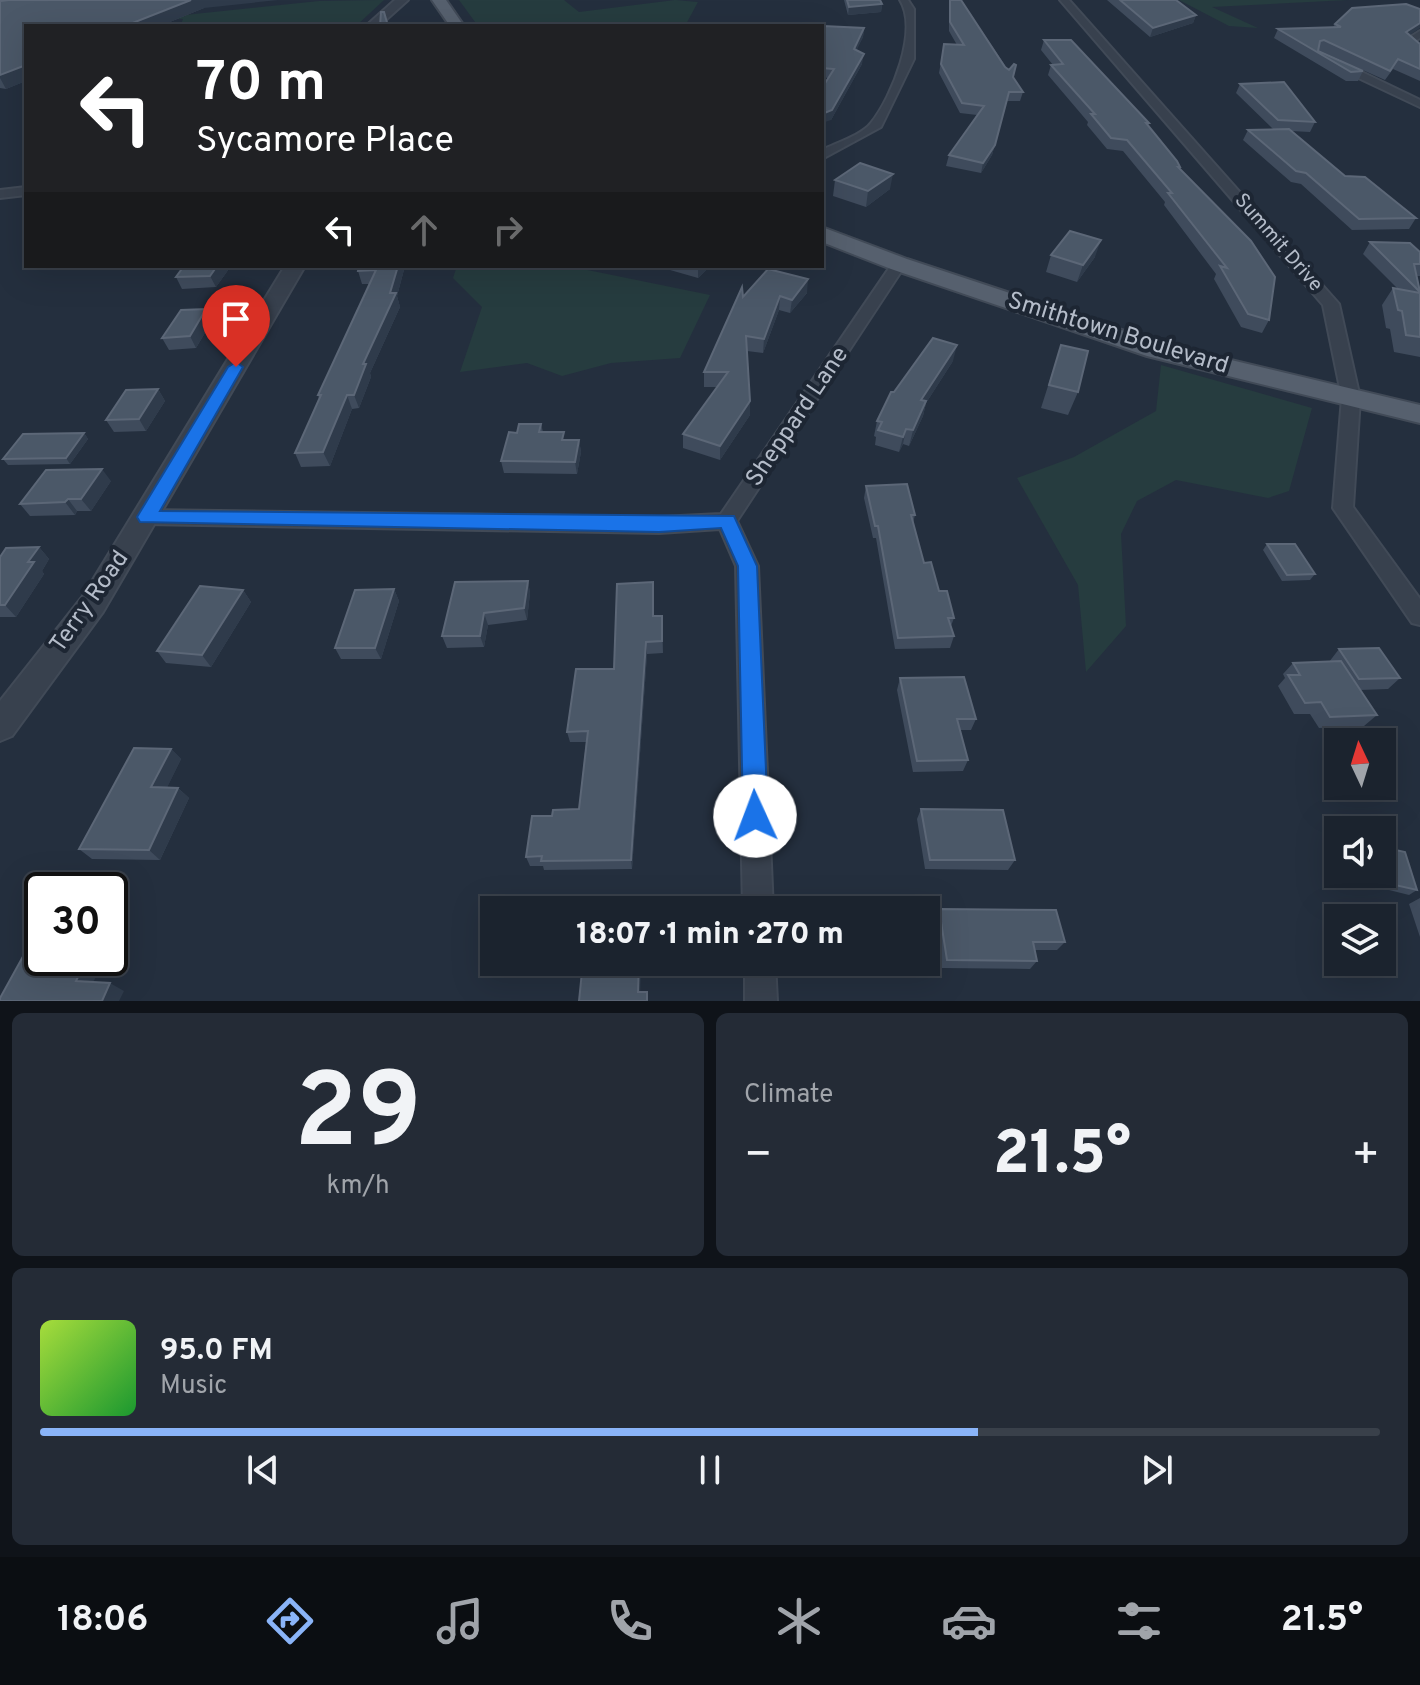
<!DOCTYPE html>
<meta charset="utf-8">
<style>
:root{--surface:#1b232e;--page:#242b36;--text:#f1f3f6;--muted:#a0a4aa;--line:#39404a;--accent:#8ab4f8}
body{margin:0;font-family:Overpass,sans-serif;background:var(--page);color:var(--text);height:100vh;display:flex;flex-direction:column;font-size:30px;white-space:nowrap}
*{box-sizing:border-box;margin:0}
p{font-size:26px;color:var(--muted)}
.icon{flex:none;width:44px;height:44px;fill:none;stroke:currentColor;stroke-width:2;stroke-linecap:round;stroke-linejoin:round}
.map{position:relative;height:1001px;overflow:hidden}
.sheet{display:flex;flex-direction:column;gap:12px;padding:12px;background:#0f1319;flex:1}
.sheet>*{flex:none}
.guide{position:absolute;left:24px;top:24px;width:800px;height:244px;border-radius:0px;box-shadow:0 8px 32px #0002,0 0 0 2px var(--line);background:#202124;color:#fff;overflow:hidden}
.needle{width:52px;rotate:356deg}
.controls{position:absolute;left:1324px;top:728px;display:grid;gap:16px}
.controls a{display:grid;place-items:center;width:72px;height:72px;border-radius:0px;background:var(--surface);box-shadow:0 8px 32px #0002,0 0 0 2px var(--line);font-size:40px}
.speed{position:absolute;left:24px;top:872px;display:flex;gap:16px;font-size:40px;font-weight:700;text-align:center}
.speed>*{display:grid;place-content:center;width:104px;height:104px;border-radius:50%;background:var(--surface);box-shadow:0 8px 32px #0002,0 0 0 2px var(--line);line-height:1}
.speed .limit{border:4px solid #111;border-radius:12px;background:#fff;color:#111}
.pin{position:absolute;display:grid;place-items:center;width:68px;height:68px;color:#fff;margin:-82px -34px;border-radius:50% 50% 50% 0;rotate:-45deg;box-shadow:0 0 8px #0007}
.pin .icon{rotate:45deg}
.me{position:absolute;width:88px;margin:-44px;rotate:358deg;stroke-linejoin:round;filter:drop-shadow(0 0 6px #0008)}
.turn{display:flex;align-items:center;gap:28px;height:168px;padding:0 40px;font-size:36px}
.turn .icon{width:104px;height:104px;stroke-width:2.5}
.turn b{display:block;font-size:56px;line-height:68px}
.lanes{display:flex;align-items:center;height:76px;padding:0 40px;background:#0003;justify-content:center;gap:40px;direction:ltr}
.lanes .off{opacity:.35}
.big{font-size:60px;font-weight:800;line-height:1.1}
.sheet .card{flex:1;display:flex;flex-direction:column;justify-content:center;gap:12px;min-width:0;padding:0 28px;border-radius:12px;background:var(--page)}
.sheet .dial{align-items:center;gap:0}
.dial b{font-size:104px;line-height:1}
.song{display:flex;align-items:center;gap:24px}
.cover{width:96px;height:96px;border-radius:12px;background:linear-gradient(135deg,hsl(80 70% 55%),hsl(130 70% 35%))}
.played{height:8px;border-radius:4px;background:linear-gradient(90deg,var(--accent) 70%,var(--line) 70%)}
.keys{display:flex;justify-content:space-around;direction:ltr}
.heat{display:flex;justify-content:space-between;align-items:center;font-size:44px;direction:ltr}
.sheet .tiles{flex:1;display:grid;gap:12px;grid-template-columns:1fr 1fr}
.card:last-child{grid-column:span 2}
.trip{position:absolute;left:480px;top:896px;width:460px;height:80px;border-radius:0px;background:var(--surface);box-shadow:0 8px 32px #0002,0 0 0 2px var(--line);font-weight:800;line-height:80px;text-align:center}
.menu{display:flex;height:128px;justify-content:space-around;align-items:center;background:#0b0e12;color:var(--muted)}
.menu .icon{width:56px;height:56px}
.menu .on{color:var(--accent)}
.menu b{font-size:36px;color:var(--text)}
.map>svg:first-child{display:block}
</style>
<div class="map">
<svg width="1420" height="1001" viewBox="0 0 1420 1001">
<rect width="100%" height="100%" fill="#242f3e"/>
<!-- green -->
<path fill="#263c3f" d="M384,0L356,26H180L183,19L157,18L319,1Z
M459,0H564L579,12L675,0L698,2L685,26H478Z
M1179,0H1348L1212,7L1258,28L1229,26Z
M457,266H568L710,295L680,358L611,363L562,376L527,363L460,372L482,307L453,278Z
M1161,365L1312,408L1289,491L1268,498L1176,480L1137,501L1121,534L1126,626L1086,672L1078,585L1017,478L1074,457L1156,411Z"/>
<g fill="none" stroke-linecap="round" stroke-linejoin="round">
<defs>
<path id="minor" d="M900,0H908L914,9V59L881,127L822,159V150C836,143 862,135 871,123C892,97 919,30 900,0Z
M1060,0H1069L1339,304L1360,398L1353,507L1420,599V625L1412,623L1333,508L1342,398L1323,305Z
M1420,31V38L1415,41L1420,46V54L1404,41Z
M1333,62H1341L1420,100V107L1333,66Z
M26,187V195L0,198V190Z
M899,260L906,264L737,521L758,566L773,910H743L736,566L720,529L659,533L147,524L140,522L137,517L140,512L147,510L659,517L721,514L894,261Z
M745,962H775L777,1001H745Z"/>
<path id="tertiary" d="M395,0H408L379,26H366Z
M285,266H305L103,612L12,736L0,741V701L83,596Z"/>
<path id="primary" d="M432,0H446L464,26H450Z
M822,227L907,259L1164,344L1420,405V423L1147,356L891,269L822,242Z"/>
</defs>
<!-- minor casing -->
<use href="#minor" stroke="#414a57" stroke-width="4"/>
<!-- tertiary casing -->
<use href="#tertiary" stroke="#414a57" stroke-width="4"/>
<!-- primary casing -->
<use href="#primary" stroke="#414a57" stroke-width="4"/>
<!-- minor -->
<use href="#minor" fill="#38414e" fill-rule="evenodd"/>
<!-- tertiary -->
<use href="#tertiary" fill="#38414e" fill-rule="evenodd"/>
<!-- primary -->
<use href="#primary" fill="#56606e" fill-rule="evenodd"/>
</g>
<!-- wall -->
<path fill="#3f4b5c" d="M0,0L204,8L6,89L0,88Z
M844,0H880L882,4L881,12L848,15Z
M949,0H961L1023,92L1020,101H1007L992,155L981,173L946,166L949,155L977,115L960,113L939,73L944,44L957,45L949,31Z
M1107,0H1176L1196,15L1193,23L1150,37Z
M1335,24L1410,35L1420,44V81L1393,69L1385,80L1318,50L1363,71L1358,81H1346L1274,38L1278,29L1333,27Z
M864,28L863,37L856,50L862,64L831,120L828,78L822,77V44Z
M1044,40L1149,123L1148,126L1180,167V169L1269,320L1262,333L1241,327L1214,279L1216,274L1164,205L1165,202L1123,151L1107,149L1087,125L1088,122L1048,75L1051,65H1053L1041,50Z
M1240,84L1315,122L1310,132L1291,131L1345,176L1416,218L1409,229L1352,230L1301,184L1291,182L1243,140L1248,130L1273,129L1236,93Z
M835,180L890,189L866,207L833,196Z
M1370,242L1420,252V276H1417L1420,289V357L1394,352L1390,329L1386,328L1382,305L1393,288L1398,289L1363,254Z
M1051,255L1095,257L1077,282L1046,272Z
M184,266H231L216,287L182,289L176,277Z
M359,266H405L397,296L400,307L370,373L371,377L359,408L352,409L330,466L301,467L295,453L319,399L318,395L370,284H362L358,271Z
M656,266H710L698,278Z
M807,293L790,313L779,310L763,353L747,351L750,415L720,460L683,448V434L717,387H704V372L743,297Z
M212,321L196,348L169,350L162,338Z
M1061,345L1078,392L1068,415L1041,408Z
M953,361L926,403L923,416L909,446L903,444L899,452L875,445L876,437L874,436L877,421L894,392Z
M158,389L165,401L146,431L114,432L106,420Z
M541,424L543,432L565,440H579L581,452L577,474L504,473L501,461L517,433Z
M84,433L88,439L70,464L8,465L3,459Z
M111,481L91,511H77L75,515L30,516L20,504Z
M866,486L915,515L913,523L924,563L954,618L951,626L954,636L950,648L895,649L876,538H873L864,498Z
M1267,544L1315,574L1310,580L1282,581L1263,550Z
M39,547L49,559L42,571L44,574L16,617H0V557Z
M528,581L530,593L527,620L488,625L484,647L447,648L442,636Z
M394,589L399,601L381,659H341L335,648Z
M243,590L251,602L211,667L166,663L157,651Z
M654,594V616H662L663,653L647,654L632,869L544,870L543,866H530L526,857L552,816L579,809L586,742H570L567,732L614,669Z
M1339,649L1400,678L1388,689L1360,690L1377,715L1364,726L1319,728L1310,714H1294L1278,686L1285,678L1283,674L1293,663L1329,662Z
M900,678L976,719L971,730H960L968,760L963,771L913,772L897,690Z
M171,749L181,759L167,787L178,788L189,798L160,860L92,859L79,849Z
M921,809L1015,860L1008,870L925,869L917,819Z
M1358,874H1382L1417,890L1409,895L1361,883Z
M1420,898V937L1409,904Z
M939,909L1065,942L1057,950H1035L1037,961L1030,969L942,968L934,917Z"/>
<!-- shaded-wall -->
<path fill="#2f3b4b" d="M191,0H278L204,8L160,26H125Z
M882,4L881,12L848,15L849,7Z
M1196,15L1193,23L1150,37L1153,28Z
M1420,23V28L1401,41L1406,32Z
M864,28L863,37L853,58L854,49Z
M864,54L862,64L831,120L822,123V114Z
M26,65V81L6,89L0,78V75Z
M1009,92L992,155L981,173L983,163Z
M893,174L890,189L866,207L868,191Z
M1101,240L1095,257L1077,282L1083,265Z
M217,266H231L216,287L210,276Z
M398,266H405L397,296L400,307L370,373L371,377L359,408L354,395L363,364L390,293Z
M698,266H710L698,278Z
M808,279L807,293L790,313L792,300Z
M780,296L779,310L763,353L764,339Z
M206,309L212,321L196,348L190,336Z
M957,345L953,361L926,403L923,416L909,446L921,400Z
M158,389L165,401L146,431L139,419Z
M347,395L352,409L330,466L323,452Z
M750,401V415L720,460V446Z
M906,429L903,444L899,452L903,437Z
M84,433L88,439L70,464L66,458Z
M579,440L581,452L577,474L575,462Z
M102,469L111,481L91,511L81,499Z
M68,499L77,511L75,515L65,502Z
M39,547L49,559L42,571L44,574L16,617L5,605L28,562Z
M528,581L530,593L527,620L524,608Z
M394,589L399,601L381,659L375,648Z
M243,590L251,602L211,667L202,655Z
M484,613L488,625L484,647L480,636Z
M646,642L647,654L632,869L631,860Z
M171,749L181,759L162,798L151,787Z
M178,788L189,798L160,860L149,850Z
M110,930L117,934L110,948Z
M87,958H105L90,989L76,981Z
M639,962L641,967L640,999L638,992Z
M110,983L124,991L119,1001H102Z"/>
<!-- building -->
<path fill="#4b5868" stroke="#5c6777" stroke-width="2" d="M9,0H191L125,26H26V65L0,75V1Z
M847,0H880L882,4L849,7Z
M950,0H961L1005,67L1009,70L1014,64L1016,65L1013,77L1023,92H1009L995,145L983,163L949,155L984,106L962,103L941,64L944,44L964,45L950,22Z
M1120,0H1176L1196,15L1153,28Z
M1406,4L1420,9V23L1406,32L1420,44V69L1398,59L1390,71L1324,40L1320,41L1318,51L1363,71L1351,72L1278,29L1341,27L1335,24L1352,8Z
M381,12H384L388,26H380Z
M823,26L864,28L854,49L864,54L832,110L822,114V88L834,69L822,68Z
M1044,40H1071L1149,123H1146L1177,161L1180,167H1178L1251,241L1275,277L1269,320L1248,314L1220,266L1227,268L1168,193H1172L1127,140L1111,138L1091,114H1095L1051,65L1063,64Z
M1284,82L1315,122L1278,120L1240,84Z
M1289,129L1345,176L1365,177L1416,218L1359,219L1306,173L1296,171L1248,130Z
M860,163L893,174L868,191L835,180Z
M1070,231L1101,240L1083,265L1051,255Z
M1370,242L1410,243L1420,252V264H1414L1420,292Z
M184,266H217L210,276L176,277Z
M359,266H398L390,293H396L363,364H366L354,395H347L323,452L295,453L321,395H318L376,270L358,271Z
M768,269L808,279L792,300L780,296L764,339L746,336L750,401L720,446L683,434L728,372H704L742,287L743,297Z
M1393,288L1420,293V337L1406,335L1402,311L1398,310Z
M206,309L190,336L162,338L181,310Z
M933,338L957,345L921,400L926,401L913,430L906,429L903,437L878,430L882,422L877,421L891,392H894Z
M1061,345L1088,351L1078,392L1049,385Z
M158,389L139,419L106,420L126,390Z
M519,424H541L539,432H564L562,440H579L575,462L501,461L509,432L517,433Z
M84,433L66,458L3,459L23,434Z
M102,469L81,499H68L65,502L20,504L46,470Z
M907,484L915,515H911L924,563L931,562L939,591H947L954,618H948L954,636L898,638L878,526H875L866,486Z
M1267,544H1295L1315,574L1287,575Z
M39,547L28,562H34L5,605H0V557L6,548Z
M528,581L524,608L484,613L480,636H442L455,582Z
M653,582V616H662V641L646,642L631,860L541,861L542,856L526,857L532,816H552L553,810L579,809L588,731L567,732L576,669H614L617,584Z
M200,586L243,590L202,655L157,651Z
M394,589L375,648H335L355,590Z
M1379,648L1400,678L1359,679L1339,649Z
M1341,661L1377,715L1330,717L1321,702L1305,703L1288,675H1300L1293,663Z
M964,677L976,719H957L968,760L917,761L900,678Z
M134,748L171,749L151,787L178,788L149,850L79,849Z
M921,809L1003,810L1015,860H930Z
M1382,847L1405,852L1417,890L1368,879L1366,874H1382Z
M939,909L1056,910L1065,942H1033L1037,961L947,960Z
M42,922V958H87L76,981L110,983L102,1001H0V998Z
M583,962H639L638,992H647V1001H579Z"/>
<!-- route -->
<path fill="#1a73e8" stroke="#114b97" stroke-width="2" d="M236,362L243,367L160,511L734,516L757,566L768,816L764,825L755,828L746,825L743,816L738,566L721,528L659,532L140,522L137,517L140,512L228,367Z"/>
<g text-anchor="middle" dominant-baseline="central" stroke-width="8" stroke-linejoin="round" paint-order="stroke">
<!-- far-street labels -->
<g font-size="20" fill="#b4bcc9" stroke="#1d2633">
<text transform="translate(1278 243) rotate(49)">Summit Drive</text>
</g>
<!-- street labels -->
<g font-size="24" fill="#b4bcc9" stroke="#1d2633">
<text transform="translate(1118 334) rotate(17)">Smithtown Boulevard</text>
<text transform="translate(798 417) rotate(-56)">Sheppard Lane</text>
<text transform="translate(90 602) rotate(-55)">Terry Road</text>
</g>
</g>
</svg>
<div class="controls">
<a><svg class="needle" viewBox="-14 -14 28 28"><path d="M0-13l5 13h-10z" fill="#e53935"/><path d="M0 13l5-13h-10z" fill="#a0a4aa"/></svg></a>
<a><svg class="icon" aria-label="sound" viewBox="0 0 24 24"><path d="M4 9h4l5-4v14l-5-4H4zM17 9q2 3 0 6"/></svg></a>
<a><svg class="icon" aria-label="layers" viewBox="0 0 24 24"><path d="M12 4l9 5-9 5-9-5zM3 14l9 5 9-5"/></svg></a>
</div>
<div class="speed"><div class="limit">30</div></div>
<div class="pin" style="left:236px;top:367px;background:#d93025"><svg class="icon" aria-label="arrive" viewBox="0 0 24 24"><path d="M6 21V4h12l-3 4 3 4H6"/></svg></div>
<svg class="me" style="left:755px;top:816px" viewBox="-20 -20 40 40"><circle r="19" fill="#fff"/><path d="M0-13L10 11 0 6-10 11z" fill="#1a73e8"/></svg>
<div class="trip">18:07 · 1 min · 270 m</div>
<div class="guide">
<div class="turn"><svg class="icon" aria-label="left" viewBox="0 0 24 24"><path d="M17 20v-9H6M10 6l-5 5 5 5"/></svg><div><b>70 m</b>Sycamore Place</div></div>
<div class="lanes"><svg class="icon" aria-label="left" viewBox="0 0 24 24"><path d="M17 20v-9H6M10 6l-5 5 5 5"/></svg><svg class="icon off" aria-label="ahead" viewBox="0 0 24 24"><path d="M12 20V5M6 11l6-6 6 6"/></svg><svg class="icon off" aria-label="right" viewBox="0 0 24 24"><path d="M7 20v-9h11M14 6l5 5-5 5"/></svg></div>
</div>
</div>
<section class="sheet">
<div class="tiles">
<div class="card dial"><b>29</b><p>km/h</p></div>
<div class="card"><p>Climate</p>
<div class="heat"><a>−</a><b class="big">21.5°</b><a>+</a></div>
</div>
<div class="card">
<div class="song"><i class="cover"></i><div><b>95.0 FM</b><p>Music</p></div></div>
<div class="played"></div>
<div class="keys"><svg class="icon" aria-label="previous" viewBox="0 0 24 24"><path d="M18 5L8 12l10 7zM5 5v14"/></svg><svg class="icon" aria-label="pause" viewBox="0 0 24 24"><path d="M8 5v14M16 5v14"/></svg><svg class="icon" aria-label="next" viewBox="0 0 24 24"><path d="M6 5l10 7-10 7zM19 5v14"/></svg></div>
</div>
</div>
</section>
<nav class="menu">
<b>18:06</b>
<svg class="icon on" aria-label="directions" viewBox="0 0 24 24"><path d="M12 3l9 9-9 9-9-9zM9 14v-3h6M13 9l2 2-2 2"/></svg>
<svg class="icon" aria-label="music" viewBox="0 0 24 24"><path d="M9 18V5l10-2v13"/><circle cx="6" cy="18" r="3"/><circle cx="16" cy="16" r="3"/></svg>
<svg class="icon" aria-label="phone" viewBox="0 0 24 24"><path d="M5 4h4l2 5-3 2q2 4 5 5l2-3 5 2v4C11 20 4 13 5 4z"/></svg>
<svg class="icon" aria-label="climate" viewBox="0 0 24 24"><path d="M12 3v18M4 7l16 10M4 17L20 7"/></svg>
<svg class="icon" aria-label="car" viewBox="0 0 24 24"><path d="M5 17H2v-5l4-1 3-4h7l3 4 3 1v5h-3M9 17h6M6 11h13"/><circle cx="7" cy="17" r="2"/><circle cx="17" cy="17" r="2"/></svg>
<svg class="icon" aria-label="filters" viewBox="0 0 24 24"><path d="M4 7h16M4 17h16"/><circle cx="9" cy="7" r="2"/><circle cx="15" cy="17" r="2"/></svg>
<b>21.5°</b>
</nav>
